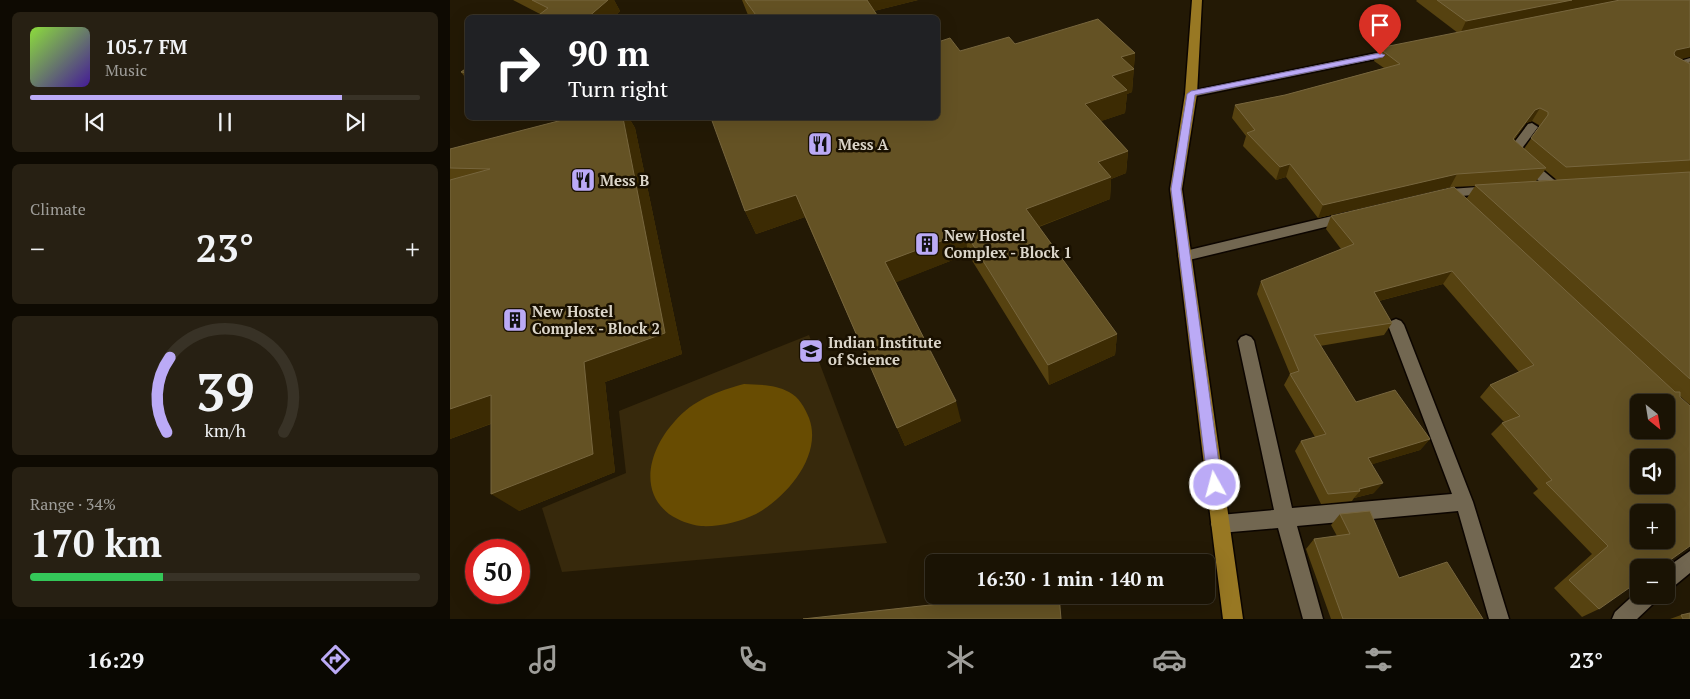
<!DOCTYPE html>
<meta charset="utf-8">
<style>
:root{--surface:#1a1304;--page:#272013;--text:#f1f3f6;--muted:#9f9e9a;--line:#383226;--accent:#bbaaf6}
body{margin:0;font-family:"PT Serif",serif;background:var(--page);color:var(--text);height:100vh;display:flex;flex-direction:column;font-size:19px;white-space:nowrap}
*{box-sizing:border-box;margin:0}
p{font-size:16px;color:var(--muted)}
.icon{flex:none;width:28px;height:28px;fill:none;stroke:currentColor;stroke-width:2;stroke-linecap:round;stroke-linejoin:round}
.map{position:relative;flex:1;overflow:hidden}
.drawer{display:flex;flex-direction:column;gap:12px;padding:12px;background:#0e0a02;width:450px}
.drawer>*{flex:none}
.guide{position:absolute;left:15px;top:15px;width:475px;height:105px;border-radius:8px;box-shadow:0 5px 20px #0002,0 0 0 1px var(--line);background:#202124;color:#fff;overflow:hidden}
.needle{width:32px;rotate:150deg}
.fabs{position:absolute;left:1180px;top:394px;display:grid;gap:10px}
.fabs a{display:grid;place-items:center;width:45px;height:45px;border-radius:8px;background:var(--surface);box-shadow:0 5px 20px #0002,0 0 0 1px var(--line);font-size:25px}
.speed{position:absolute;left:15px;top:539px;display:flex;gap:10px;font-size:25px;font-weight:700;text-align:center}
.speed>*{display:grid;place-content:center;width:65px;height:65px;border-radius:50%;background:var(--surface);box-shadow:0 5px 20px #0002,0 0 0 1px var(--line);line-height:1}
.speed .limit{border:8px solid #d22;background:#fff;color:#111}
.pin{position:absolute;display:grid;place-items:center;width:42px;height:42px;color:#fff;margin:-51px -21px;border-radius:50% 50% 50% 0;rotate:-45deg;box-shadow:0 0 5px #0007}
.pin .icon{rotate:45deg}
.me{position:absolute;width:55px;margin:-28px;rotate:353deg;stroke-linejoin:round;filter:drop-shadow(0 0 4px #0008)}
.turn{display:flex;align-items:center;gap:18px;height:105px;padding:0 20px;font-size:22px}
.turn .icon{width:65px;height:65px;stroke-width:2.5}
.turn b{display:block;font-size:35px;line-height:42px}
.big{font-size:38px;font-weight:600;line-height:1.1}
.drawer .widget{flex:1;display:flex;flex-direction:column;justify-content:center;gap:8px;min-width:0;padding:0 18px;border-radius:8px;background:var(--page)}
.drawer .dial{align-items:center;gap:0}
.dial svg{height:130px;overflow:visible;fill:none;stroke:var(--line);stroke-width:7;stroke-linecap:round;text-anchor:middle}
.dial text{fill:var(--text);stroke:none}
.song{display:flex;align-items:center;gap:15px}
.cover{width:60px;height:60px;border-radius:8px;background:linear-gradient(135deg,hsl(90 70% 55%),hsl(260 70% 35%))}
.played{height:5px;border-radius:2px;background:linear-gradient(90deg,var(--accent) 80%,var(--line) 80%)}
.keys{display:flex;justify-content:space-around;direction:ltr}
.heat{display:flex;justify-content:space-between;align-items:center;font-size:28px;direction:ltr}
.charge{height:8px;border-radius:4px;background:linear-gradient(90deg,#34c759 34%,var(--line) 0)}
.trip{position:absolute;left:475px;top:554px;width:290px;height:50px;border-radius:8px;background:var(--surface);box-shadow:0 5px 20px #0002,0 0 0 1px var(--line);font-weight:600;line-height:50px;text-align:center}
.menu{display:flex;height:80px;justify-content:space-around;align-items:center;background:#0a0802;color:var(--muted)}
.menu .icon{width:35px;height:35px}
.menu .current{color:var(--accent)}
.menu b{font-size:22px;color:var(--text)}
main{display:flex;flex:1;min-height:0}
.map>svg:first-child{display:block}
</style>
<main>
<section class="drawer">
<div class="widget">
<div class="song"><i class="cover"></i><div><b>105.7 FM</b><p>Music</p></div></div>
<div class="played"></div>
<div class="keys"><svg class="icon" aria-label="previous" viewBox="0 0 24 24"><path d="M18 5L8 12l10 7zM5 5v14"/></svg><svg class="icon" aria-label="pause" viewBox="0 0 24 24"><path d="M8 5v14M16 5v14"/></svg><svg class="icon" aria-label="next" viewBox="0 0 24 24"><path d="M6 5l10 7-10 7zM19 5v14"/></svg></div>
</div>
<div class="widget"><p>Climate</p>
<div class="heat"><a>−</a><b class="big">23°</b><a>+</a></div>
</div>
<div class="widget dial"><svg viewBox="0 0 100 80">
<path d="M14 69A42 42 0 1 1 86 69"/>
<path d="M14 69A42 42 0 0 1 16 23" stroke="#bbaaf6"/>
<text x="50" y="56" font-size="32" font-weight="700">39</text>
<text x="50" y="72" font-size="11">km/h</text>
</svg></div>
<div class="widget"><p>Range · 34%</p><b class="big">170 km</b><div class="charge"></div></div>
</section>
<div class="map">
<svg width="1240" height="619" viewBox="0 0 1240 619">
<rect width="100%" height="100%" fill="#231905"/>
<!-- green -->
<path fill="#37290c" d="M359,335L437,543L112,572L92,508L176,473L169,411Z"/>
<!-- water -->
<path fill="#684c02" d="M294,384C309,385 325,384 339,392C349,397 355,408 359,418C373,455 337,497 306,514C290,522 269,527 251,526C240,525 228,520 219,514C187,489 201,447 225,421C243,400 268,391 294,384Z"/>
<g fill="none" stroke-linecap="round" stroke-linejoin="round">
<defs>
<path id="minor" d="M946,49L951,52L950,54L741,97L735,94L741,91Z
M1240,58V64L1230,68L1240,73V81L1216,67L1217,65Z
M1082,123L1088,127L1070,151L1109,184L1110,187L1109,190H1099L1057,152L1078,124Z
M1041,186L1046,187L1047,190L1046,193L1000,197L995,196L994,193L995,190L1000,189Z
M899,212L904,214L906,217L904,220L735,261L730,260L728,256L730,252L735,251Z
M946,319L951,321L954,325L1023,502L1059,619H1039L1008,511L847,526L873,619H853L828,528L770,533L763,530L761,524L763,518L770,515L824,510L788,341L791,337L796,335L801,337L804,341L842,508L1002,494L938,325L941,321Z
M1240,551V573L1223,587L1216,590V568Z
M1189,590V595H1208L1205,602L1187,619H1162L1165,612Z"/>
<path id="major" d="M742,0H752L747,94L732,189L793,619H773L720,189L735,94Z"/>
</defs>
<!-- minor casing -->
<use href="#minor" stroke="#0c0500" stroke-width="3"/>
<!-- major casing -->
<use href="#major" stroke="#0c0500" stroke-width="3"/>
<!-- minor -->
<use href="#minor" fill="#726751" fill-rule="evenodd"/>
<!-- major -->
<use href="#major" fill="#987823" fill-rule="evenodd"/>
</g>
<!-- wall -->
<path fill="#564210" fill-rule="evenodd" d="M63,0H164L170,11L163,18H85L90,14Z
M292,0H468L424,11L429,18H300L298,15Z
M967,0H1240L1231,59L1239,63L1240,61V405L1230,396L1149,609L1132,617L1104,588L1142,554L1083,493L1088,489L1041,434L1052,423L1054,422L1030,397L1040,385L1069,372L993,284L929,301L942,323L934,335L870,346L906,402L980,439L970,450L922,464L924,493L904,498L902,501L871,504L845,451L851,441L865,437L834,385L840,374L807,294L811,281L891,249L876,229L881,216L1017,198L1025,186L1000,187L868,218L836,177L826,180L793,146L796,136L782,118L785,105L835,95L934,68L924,61L929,48L1008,33L966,1ZM1082,121L1089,125V127L1074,149L1064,140L1076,123ZM1095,170L1107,180L1086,181Z
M565,44L685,53L682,92L677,94L675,113L651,121L678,151L676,173L661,179L660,199L589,227L667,334L665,355L599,385L518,254L446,282L511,421L455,446L355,217L306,234L295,211L510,51Z
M18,67V81L11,72Z
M120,118H179L185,128L232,354L155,382L165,472L69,511L41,424L0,439V149Z
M890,514L949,578L1033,619H881L856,549L864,539L887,536L881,525Z
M1231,615L1240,619H1220Z"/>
<!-- shaded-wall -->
<path fill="#3c2b03" d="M158,0H164L170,11L163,18H137Z
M413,0H468L416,13Z
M1122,0H1177L1010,34L1016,21Z
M1240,47V57L1216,63L1226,50Z
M685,53L682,92L677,94L675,113L634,127L635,104L662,76L671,57Z
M1090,108L1082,121L1076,123L1055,152L1063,139L1085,110Z
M173,118H179L185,128L232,354L155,382L165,472L69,511L41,494Z
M678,151L676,173L661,179L660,199L577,231L576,209L648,162Z
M840,164L836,177L826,180L830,167Z
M1007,174L1000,187L868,218L873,205Z
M346,195L355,217L306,234L295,211Z
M515,232L518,254L442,284L435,262Z
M1002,271L993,284L917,304L924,292Z
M667,334L665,355L599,385L598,365Z
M41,395L67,414L0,439V409Z
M506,401L511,421L455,446L447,428Z
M980,439L970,450L910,468L918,458Z
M933,483L924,493L904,498L910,491L909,489Z"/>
<!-- building -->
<path fill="#645224" stroke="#77663e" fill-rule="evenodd" d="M82,0H158L137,18H85L98,8Z
M295,0H417L429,18H308Z
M987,0H1122L1016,21Z
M1170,0H1240V47L1226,50L1224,53L1225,56L1240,64V160L1116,167L1081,138L1098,115V112L1090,108L1085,110L1063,139L1096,168L1007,174L873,205L840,164L830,167L797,133L805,130L785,105L835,95L950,64L929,48Z
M648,19L685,53L671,57L684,69L662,76L677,90L635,104L678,151L648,162L661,177L576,209L667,334L598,365L515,232L435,262L506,401L447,428L346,195L295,211L261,118H488V42L500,38L510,51L559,37L565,44Z
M18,67V73L11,72Z
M120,118H173L215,333L134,362L143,454L41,494V395L0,409V180L40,169L0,168V149Z
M1240,172V379L1025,185Z
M1004,187L1225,392H1230V397L1240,406V546L1209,568H1189V581L1149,609L1119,580L1158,546L1096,483L1102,480L1052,423L1070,416L1040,385L1084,365L1002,271L924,292L942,323L864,335L906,402L945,390L980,439L918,458L933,483L909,489L910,491L878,494L851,441L876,434L840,374L849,371L811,281L904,244L881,216ZM1189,402H1216V430H1189ZM1189,458H1216V485H1189ZM1189,512H1216V540H1189Z
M920,511L949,578L997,562L1033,619H893L864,539L900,534L890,514Z
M571,595H609L611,619H353Z
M1240,613V619H1233L1231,615Z"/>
<!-- route -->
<path fill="#bbaaf6" stroke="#7a6ea0" d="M930,53L935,55L933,57L745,95L731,189L772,485L770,490L765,492L760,490L758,485L721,189L737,94L741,91Z"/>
<!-- icons -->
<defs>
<symbol id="restaurant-square" viewBox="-11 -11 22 22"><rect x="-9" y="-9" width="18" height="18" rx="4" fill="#bbaaf6" stroke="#191000"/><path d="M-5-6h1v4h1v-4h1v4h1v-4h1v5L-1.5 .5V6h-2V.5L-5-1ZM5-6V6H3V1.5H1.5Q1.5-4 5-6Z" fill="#111"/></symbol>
<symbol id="building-square" viewBox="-11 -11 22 22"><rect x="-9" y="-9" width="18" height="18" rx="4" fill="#bbaaf6" stroke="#191000"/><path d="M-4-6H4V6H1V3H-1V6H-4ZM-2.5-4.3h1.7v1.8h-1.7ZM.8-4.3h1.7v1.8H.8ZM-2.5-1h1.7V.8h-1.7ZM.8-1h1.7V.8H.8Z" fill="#111"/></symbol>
<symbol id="university-square" viewBox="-11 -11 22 22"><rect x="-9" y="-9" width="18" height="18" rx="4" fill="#bbaaf6" stroke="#191000"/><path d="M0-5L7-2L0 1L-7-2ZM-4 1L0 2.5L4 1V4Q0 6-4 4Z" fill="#111"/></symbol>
</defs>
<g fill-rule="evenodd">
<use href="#restaurant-square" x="356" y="130" width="28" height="28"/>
<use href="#restaurant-square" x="119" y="166" width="28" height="28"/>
<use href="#building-square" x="463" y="230" width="28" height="28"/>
<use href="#building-square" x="51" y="306" width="28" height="28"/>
<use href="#university-square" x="347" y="337" width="28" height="28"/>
</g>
<g text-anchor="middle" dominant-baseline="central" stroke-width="5" stroke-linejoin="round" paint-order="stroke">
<!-- poi labels -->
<g font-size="15" font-weight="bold" fill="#dbd5c9" stroke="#191000" text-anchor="start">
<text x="388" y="144">Mess A</text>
<text x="150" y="180">Mess B</text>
<text x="494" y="235">New Hostel<tspan x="494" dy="17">Complex - Block 1</tspan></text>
<text x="82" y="311">New Hostel<tspan x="82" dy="17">Complex - Block 2</tspan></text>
<text x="378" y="342">Indian Institute<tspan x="378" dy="17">of Science</tspan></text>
</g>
</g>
</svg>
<div class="fabs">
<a><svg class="needle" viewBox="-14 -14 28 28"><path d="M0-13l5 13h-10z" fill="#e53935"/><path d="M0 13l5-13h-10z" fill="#9f9e9a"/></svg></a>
<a><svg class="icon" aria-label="sound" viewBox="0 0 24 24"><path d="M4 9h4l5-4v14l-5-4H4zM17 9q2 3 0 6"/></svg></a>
<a>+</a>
<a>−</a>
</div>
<div class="speed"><div class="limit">50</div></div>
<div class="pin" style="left:930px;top:55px;background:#d93025"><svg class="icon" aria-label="arrive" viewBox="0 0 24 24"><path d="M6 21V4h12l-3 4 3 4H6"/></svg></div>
<svg class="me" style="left:765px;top:485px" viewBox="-20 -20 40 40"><circle r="17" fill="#bbaaf6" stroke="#fff" stroke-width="3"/><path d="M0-11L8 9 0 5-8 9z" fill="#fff"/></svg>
<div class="trip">16:30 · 1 min · 140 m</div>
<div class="guide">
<div class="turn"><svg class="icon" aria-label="right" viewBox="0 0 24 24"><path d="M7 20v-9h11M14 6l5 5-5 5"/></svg><div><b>90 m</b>Turn right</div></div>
</div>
</div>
</main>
<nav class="menu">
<b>16:29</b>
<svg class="icon current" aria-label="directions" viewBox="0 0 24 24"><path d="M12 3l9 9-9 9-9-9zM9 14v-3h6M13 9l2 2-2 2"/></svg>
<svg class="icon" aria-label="music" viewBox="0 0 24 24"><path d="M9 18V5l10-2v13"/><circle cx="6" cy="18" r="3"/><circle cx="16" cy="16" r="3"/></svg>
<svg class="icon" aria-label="phone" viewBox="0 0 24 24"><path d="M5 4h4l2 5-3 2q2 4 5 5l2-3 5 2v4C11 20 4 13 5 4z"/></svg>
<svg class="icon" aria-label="climate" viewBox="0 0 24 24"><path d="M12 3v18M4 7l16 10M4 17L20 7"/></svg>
<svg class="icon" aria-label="car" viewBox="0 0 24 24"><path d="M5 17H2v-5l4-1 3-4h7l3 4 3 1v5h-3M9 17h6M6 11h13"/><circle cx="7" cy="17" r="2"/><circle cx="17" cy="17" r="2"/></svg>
<svg class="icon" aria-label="filters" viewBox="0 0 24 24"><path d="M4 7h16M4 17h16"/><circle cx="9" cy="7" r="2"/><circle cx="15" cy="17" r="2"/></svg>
<b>23°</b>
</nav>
